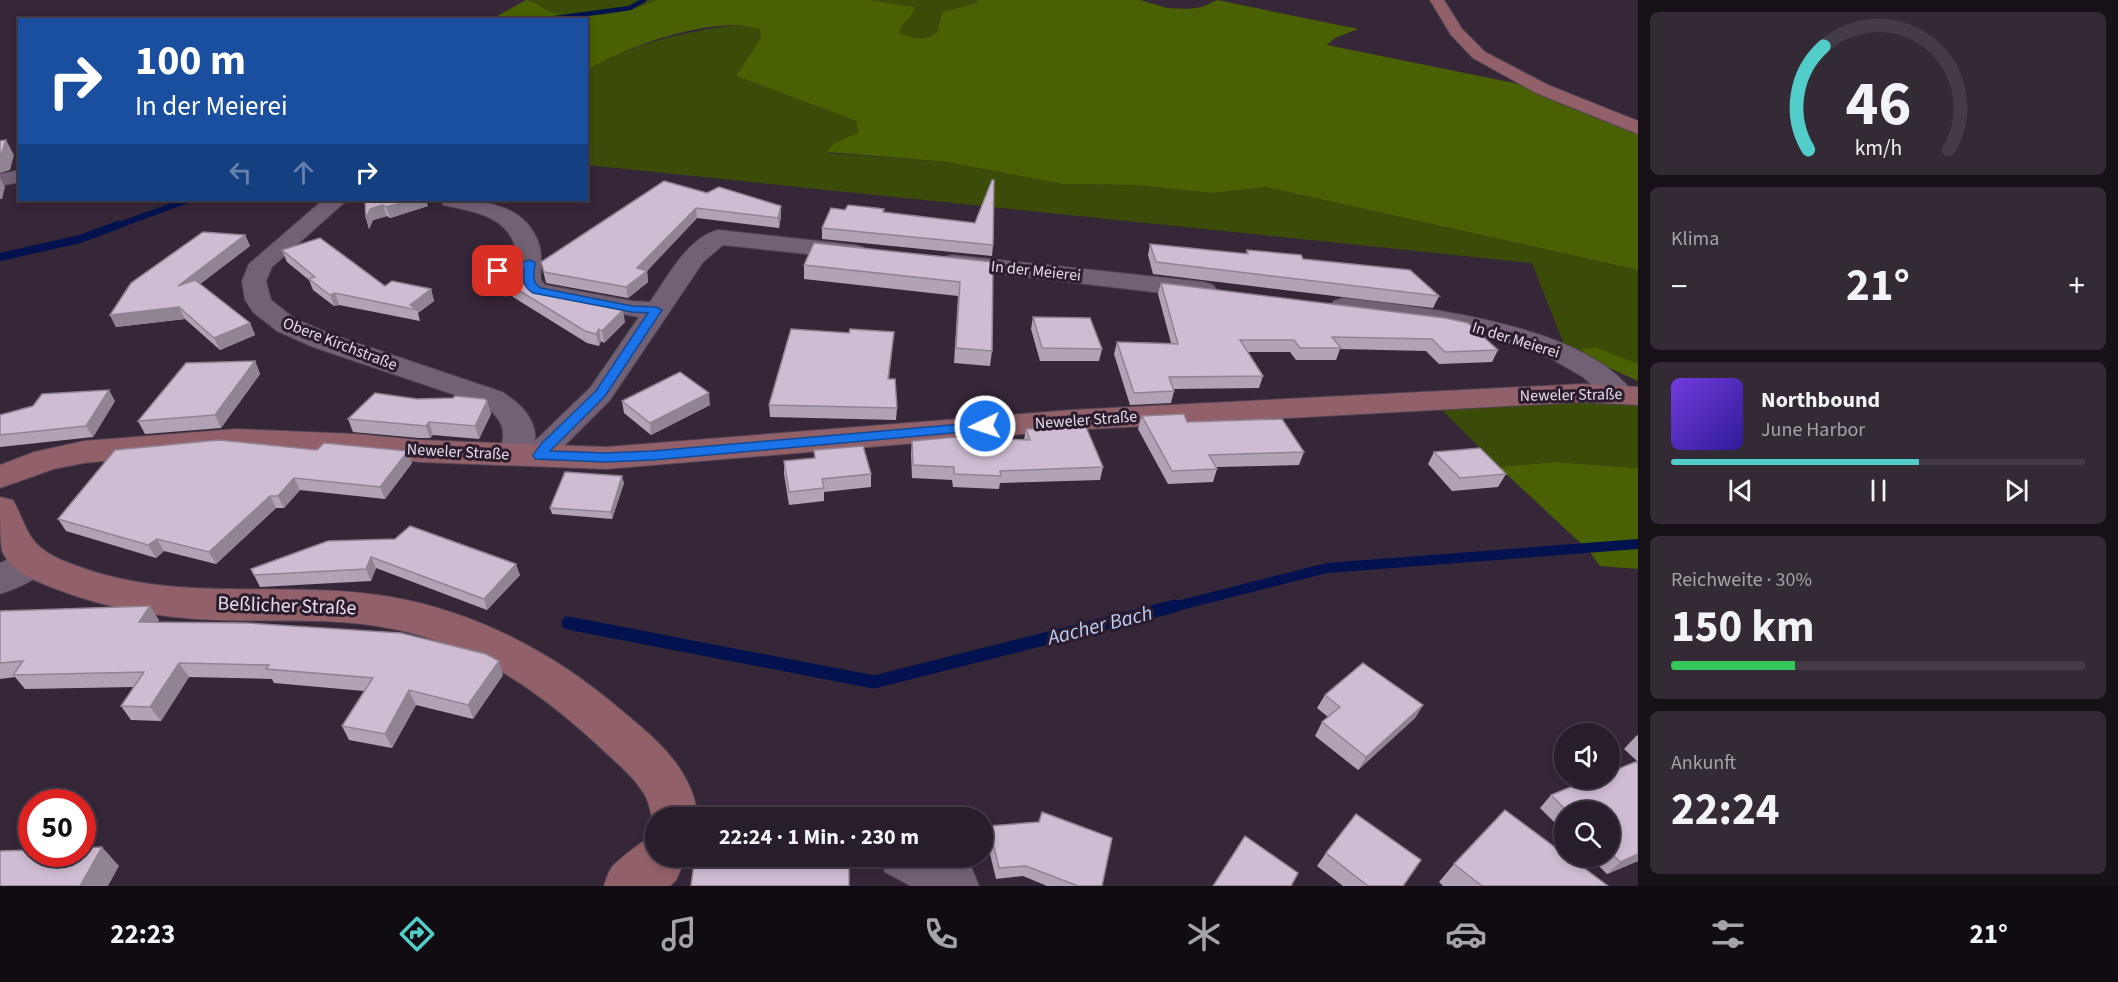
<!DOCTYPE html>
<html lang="de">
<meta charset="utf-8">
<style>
:root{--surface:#281d2a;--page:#342a36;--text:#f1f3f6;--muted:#a5a2a8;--line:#443b47;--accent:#53cdc9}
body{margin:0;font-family:"Source Sans 3",sans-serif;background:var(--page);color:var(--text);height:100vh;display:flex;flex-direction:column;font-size:22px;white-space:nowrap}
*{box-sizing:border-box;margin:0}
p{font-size:20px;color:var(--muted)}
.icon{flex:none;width:33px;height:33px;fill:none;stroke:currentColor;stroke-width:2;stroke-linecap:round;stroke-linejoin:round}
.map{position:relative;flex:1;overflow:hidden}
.details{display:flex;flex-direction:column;gap:12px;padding:12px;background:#161017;width:480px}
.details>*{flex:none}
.hud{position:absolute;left:18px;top:18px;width:570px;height:183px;border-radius:0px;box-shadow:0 3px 9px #0003,0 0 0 2px var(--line);background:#1a4fa0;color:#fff;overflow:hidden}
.controls{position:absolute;left:1554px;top:723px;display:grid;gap:12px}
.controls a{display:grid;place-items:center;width:66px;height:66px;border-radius:50%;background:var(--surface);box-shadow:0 3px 9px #0003,0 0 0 2px var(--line);font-size:30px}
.speed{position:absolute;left:18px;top:789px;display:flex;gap:12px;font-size:30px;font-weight:700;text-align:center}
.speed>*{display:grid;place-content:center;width:78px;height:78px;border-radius:50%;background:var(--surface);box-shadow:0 3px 9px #0003,0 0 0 2px var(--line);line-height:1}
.speed .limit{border:9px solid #d22;background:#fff;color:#111}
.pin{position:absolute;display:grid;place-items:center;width:51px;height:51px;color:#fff;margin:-26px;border-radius:12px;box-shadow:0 3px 9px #0006}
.me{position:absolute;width:66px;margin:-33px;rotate:266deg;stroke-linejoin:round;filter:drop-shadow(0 0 4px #0008)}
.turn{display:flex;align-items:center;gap:21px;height:126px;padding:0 18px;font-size:27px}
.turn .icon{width:78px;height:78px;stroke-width:2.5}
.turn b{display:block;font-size:42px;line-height:51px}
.lanes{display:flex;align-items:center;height:57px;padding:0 18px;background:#0003;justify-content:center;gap:30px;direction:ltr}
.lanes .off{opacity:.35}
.big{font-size:45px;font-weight:700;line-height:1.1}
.details .widget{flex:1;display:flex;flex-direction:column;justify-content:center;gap:9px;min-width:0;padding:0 21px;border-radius:9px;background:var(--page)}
.details .dial{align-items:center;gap:0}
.dial svg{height:156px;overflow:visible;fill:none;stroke:var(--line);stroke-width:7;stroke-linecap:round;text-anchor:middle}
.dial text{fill:var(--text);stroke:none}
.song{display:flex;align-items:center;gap:18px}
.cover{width:72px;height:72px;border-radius:9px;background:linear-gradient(135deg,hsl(260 70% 55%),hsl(250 70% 35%))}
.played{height:6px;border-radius:3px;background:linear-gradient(90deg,var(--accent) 60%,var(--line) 60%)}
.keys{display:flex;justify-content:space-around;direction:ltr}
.heat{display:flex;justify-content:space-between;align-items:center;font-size:33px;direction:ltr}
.charge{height:9px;border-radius:4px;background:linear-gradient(90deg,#34c759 30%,var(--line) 0)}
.trip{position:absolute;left:645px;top:807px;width:348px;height:60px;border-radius:30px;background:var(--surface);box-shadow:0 3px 9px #0003,0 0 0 2px var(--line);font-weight:700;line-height:60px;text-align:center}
.tab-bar{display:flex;height:96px;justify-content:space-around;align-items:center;background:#100c11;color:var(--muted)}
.tab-bar .icon{width:42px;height:42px}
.tab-bar .selected{color:var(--accent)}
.tab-bar b{font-size:27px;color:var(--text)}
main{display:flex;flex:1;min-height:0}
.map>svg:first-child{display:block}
</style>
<main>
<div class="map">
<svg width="1638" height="886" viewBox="0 0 1638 886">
<rect width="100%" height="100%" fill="#362738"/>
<!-- green -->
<path fill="#3a4c07" d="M529,0H656C632,13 580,20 553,13C543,10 539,3 529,0Z
M870,0H977V3L942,12L937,33C923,41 914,39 899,34C902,21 913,17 915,7Z
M734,25L761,29V37L736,76L856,121L858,133L834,143L828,153L947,162L1062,184L1134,185L1213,193L1266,187L1638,270V364L1587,358L1565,347L1532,263L587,165V70C639,42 675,34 734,25Z
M1573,402L1638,403V468L1555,462L1499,467L1442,410Z"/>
<!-- forest -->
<path fill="#496102" d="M526,0C538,1 543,11 555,13C582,20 631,13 656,0H870L915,7C913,18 902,22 899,33C914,39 923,41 937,33L942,12L977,3V0H1140L1167,8L1188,9L1202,7L1217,0L1358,29L1335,38L1327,45L1524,85L1638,133V270L1266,187L1213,193L1134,185L1062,184L947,162L827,152L834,143L858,133L856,121L736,76L761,37L760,29C752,28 742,25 733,25C682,27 631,46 587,70L586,20H490Z
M1595,347L1638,364V381L1587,358L1582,349Z
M1555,462L1638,468V569L1600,566L1590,552L1499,467Z"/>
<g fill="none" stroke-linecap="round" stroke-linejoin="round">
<!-- stream-far4 -->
<path stroke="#01124f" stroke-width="4.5" d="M541,20L630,8L644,0"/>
<!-- stream-far3 -->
<path stroke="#01124f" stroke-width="6" d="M114,227L188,200"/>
<!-- stream-far2 -->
<path stroke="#01124f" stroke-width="8" d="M0,257L80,239L118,225"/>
<!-- stream-far1 -->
<path stroke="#01124f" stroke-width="10" d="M1169,608L1327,568L1638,544"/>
<!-- stream -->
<path stroke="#01124f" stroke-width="13" d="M568,623L874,682L1175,606"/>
<defs>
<path id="street" d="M20,170V182L0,186V174Z
M323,200H347L272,267L266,281L271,300L295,319L333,335L502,392C520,403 537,419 535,441L590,388L639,317L537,299L523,292L506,296L485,292L473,280C483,265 501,263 518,259C512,216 479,213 443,205L441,200C478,200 524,201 539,244C543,256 540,268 541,280L545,285L632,301L650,302C667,278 687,238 718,230L855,245L863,247L867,252L863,257L855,259L723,245L703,262L610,400L566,444L551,462L540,465L527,460L514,465L503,462L498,455C509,431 502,418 482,404L313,347L277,331L254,313L245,300L242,281L249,264ZM517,274L516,279L501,280Z
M952,255L1204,282L1213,285L1217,290L1213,295L1204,298L943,267L940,262L943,257Z
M1343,298C1422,307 1585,324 1634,394L1629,400L1619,403L1609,400L1583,377L1552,359L1517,345L1452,329L1334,311L1330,306L1334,301Z
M32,549L45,553L50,562C41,579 18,588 0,594V563Z
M878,856H954L972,869L979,886H911L885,872Z"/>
<path id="secondary" d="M1430,0H1444L1462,29L1485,52L1548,85L1638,121V134L1536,93L1473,58L1451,35Z
M1582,384L1638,387V405L1582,402L1071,430L606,469L419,462L356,454L236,449L84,463L54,469L0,488V465L34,452L84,441L236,429L356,434L419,440L606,447L1071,410Z
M0,497L13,500C22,516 26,535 40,547C52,557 66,562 80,567C181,604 288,579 391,597C477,612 556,654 621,710C656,739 693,769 698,818H656V832C651,820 651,808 646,797C636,779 618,764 603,750C543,694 475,645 393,629C335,617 275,622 216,620C162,618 108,609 56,589C36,581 12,573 2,551C0,540 0,510 0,497Z
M656,834V856H687L676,880L670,886H604C606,880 608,872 612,867C618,860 647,837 656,834Z"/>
</defs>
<!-- street casing -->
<use href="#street" stroke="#514453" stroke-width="2"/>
<!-- secondary casing -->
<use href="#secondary" stroke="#514453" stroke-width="2"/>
<!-- street -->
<use href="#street" fill="#726175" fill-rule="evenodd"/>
<!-- secondary -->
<use href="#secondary" fill="#926068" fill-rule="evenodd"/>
</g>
<!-- wall -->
<path fill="#b1a2b5" d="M707,193L781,206V216L779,228L697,218L647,271L648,282L628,298L546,283L541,262Z
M365,200L428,206L390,218L387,216L373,220L369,229L366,218Z
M884,209V212L993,245L992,256L822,239V228L845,210Z
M245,235L250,246L200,284L250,323L255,335L220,350L185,319L116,327L110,315Z
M1150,244L1246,254L1247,250L1303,259L1439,296L1433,308L1153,274L1148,255Z
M282,250L385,286L431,289L434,301L418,313L420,321L339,305L334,306L313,290L309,280L287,262Z
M993,262L992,351L990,366L954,363L958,296L804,279V265Z
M1161,283L1498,350L1492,362L1439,364L1426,351L1340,349L1336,360H1296L1290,352H1248L1263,376L1259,388L1173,389L1174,391L1171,403L1130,405L1114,354L1117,342L1171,343L1158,294Z
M510,285L534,290L607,306L625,322L604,343L601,341L599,346L587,343L513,297Z
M1033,317L1102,349L1099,361H1040L1031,329Z
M894,332L889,379L897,408L896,420L770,417L769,405L849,333Z
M255,361L260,374L221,428L145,434L138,421Z
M417,399L487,401L491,414L479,439L433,435L430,438H419L353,432L348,419Z
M115,401L93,437L0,447V415Z
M622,401L710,405L651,435L624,413Z
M1142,416L1187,422L1304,452L1299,465L1217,467V469L1213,482L1168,484L1138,429Z
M1026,429L1103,467L1100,480L1000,483L999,489L953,487L952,480L912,478L911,454L912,441L1024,440Z
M115,450L412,463L385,499L300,490L284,508H276L216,564L164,551L156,558L66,531L58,519Z
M814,450L871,474V487L824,492V501L789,505L784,474V461L814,458Z
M1434,452L1506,474L1498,487L1452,491L1428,464Z
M624,483L612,519L552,514L550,508Z
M328,541L520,575L487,610L376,568L371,581L260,587L251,569Z
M0,611L159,620L158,622L503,675L473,719L416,705L392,748L349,740L342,726L364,691L274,683L272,679L189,677L161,721L131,720L121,706L134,687L25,689L15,677L0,679Z
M1325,695L1423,705L1415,718L1358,770L1315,736L1322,722L1328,717L1317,708Z
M1638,735V861L1607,874L1589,856H1610V812H1564V832L1540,808L1551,795L1637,761L1624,749L1636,736Z
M989,826L1102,886H1047L1023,876L996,879L986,837Z
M1326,853L1403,886H1343L1317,866Z
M1454,864L1608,886H1443L1439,882Z"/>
<!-- shaded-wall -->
<path fill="#908493" d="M6,140L14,155L10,170L0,173V155Z
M0,178L5,187L2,199H0Z
M412,200H426L428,206L390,218L386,207Z
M383,205L387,216L373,220L369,229L366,218L370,209Z
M781,206V216L779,228L778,218Z
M696,208L697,218L647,271L648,282L628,298L626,287L637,268Z
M245,235L250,246L183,297L178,286Z
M431,289L434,301L418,313L417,310L410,305Z
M335,293L339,305L334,306L330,295Z
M179,307L185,319L116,327L110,315Z
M623,310L625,322L604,343L602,331Z
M250,323L255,335L220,350L214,338Z
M599,329L601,341L599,346L596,334Z
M255,361L260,374L221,428L215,415Z
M109,390L115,401L93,437L86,426Z
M709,393L710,405L651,435L650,423Z
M487,401L491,414L479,439L475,426Z
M429,422L433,435L430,438L426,426Z
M408,451L412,463L385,499L380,487Z
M622,476L624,483L612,519L611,512Z
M294,478L300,490L284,508L278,496Z
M270,496L276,508L216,564L209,552Z
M157,539L164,551L156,558L148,545Z
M371,557L376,568L371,581L366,569Z
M516,564L520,575L487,610L484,599Z
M150,606L159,620L149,636L139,622Z
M499,661L503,675L473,719L468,705Z
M179,663L189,677L161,721L150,707Z
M409,690L416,705L392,748L385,734Z
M1423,705L1415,718L1358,770L1366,757Z
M102,847L119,866L108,886H80Z
M1638,854V861L1607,874L1620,862Z"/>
<!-- building -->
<path fill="#cebcd2" stroke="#908493" stroke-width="1.5" d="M6,140L1,155H0V141Z
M992,180H994L993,245L822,228L831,208L845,210L848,205L884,209L883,212L975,223Z
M664,181L707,193L719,187L781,206L778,218L696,208L637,268L647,271L626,287L544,272L541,262Z
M365,200H412L386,207L383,205L370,209L366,218Z
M203,232L245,235L178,286L195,280L250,323L214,338L179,307L110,315L131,283Z
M320,238L385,286L392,281L431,289L410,305L417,310L335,293L330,295L309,279L315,277L282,250Z
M814,243L993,262L992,351L956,348L960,282L804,265Z
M1150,244L1248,254L1247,250L1301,255L1303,259L1410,270L1439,296L1156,262Z
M520,283L534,290L606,302L601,305L623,310L602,331L599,329L596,334L585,331L510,285Z
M1161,283L1445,318L1468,323L1498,350L1445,352L1432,339L1332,337L1341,348H1300L1294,340H1240L1263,376L1169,377L1174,391L1134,393L1117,342L1178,344Z
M1033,317L1090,318L1102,349L1042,348Z
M791,329L849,333L850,329L894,332L888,379H895L897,408L769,405Z
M255,361L215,415L138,421L186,363Z
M680,372L709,393L650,423L622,401Z
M109,390L86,426L0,435V415L33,406L42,394Z
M375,393L417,399L453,398L455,396L485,399L487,401L475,426L429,422L426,426L415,425L348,419Z
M1184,414L1187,422L1282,419L1304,452L1209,455L1217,469L1172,471L1142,416Z
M1086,427L1103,467L1000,471L1001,476L954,474V467L913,465L912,441L956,437L1030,440L1026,429Z
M219,440L317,450L324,443L408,451L380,487L294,478L278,496H270L209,552L157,539L148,545L58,519L115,450Z
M863,446L871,474L822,479L824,488L789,492L784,461L815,458L814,450Z
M1480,448L1506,474L1460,478L1434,452Z
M565,472L622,476L611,512L550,508Z
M410,526L516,564L484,599L371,557L366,569L254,575L251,569L328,541L395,539Z
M150,606L139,622L247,623L401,633L486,654L499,661L468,705L409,690L385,734L342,726L373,678L266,669L269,665L179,663L150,707L121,706L144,672L13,675L23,661L0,663V611Z
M1363,663L1423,705L1366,757L1322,722L1340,707L1325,695Z
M1638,761V854L1620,862L1610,852V812H1568L1551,795L1593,778H1610V772Z
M1505,810L1564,854V856H1568L1608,886H1482L1454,864Z
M1042,812L1112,838L1102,886H1078L1026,866L999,868L989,826L1039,822Z
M1356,814L1421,860L1403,886H1368L1326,853Z
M1245,836L1298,873L1291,886H1213Z
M102,847L80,886H0V851L32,850V854H82V848Z
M695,856H849V886H691Z"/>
<!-- route -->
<path fill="#1a73e8" stroke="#114b97" stroke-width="1.5" d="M530,260L535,263C534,273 531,283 541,288L632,306L656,307L662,310L605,396L550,451L606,453L653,451L985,422L992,426L985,430L653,460L606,462L535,459L533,455L542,443L596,391L648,313L632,312L533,293C523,287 523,279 524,268L498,274L492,271Z"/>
<g text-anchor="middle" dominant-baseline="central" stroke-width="6" stroke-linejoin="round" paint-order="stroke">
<!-- street labels -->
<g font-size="16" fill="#e5dbe7" stroke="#2b1d2e">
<text transform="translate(1036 271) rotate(6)">In der Meierei</text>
<text transform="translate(1516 340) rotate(17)">In der Meierei</text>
<text transform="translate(340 344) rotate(21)">Obere Kirchstraße</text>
<text transform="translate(1571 395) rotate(-1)">Neweler Straße</text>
<text transform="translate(1086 420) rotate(-4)">Neweler Straße</text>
<text transform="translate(458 452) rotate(3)">Neweler Straße</text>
</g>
<!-- near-street labels -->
<g font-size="20" fill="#e5dbe7" stroke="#2b1d2e">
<text transform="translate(287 606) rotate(2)">Beßlicher Straße</text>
</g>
<!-- near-water labels -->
<g font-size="21" font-style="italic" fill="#bccff5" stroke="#2b1d2e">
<text transform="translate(1100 625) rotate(-14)">Aacher Bach</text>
</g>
</g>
</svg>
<div class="controls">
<a><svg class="icon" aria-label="sound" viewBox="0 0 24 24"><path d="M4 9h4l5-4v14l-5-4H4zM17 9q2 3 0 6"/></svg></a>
<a><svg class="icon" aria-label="search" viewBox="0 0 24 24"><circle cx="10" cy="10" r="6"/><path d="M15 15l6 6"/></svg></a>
</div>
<div class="speed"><div class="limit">50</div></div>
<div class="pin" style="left:498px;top:271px;background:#d93025"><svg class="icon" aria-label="arrive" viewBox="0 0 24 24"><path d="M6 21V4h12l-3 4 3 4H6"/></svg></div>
<svg class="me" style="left:985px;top:426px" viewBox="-20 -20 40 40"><circle r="17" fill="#1a73e8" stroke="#fff" stroke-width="3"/><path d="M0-11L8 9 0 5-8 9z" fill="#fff"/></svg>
<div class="trip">22:24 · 1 Min. · 230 m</div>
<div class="hud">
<div class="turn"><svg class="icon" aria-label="right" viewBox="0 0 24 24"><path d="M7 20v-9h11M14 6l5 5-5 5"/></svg><div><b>100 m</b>In der Meierei</div></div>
<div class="lanes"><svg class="icon off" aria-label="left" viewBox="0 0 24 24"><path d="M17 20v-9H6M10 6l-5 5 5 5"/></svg><svg class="icon off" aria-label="ahead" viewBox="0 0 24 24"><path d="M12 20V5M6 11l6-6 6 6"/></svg><svg class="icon" aria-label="right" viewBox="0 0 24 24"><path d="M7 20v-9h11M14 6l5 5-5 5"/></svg></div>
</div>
</div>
<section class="details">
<div class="widget dial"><svg viewBox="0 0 100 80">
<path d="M14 69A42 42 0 1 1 86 69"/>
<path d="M14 69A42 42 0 0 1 22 16" stroke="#53cdc9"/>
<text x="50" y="56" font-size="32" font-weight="700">46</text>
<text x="50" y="72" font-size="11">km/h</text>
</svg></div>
<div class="widget"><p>Klima</p>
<div class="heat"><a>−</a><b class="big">21°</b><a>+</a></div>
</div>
<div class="widget">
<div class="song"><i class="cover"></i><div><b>Northbound</b><p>June Harbor</p></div></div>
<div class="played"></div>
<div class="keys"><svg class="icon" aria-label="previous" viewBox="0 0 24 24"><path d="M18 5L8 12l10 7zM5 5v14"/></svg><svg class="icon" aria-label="pause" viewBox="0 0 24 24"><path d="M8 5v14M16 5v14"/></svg><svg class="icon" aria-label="next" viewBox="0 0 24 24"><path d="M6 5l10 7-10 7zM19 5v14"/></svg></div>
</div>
<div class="widget"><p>Reichweite · 30%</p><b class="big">150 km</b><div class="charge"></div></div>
<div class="widget"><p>Ankunft</p><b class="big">22:24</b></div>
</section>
</main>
<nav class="tab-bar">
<b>22:23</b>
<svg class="icon selected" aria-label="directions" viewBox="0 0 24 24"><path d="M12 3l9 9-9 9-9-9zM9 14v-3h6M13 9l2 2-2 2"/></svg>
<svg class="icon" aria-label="music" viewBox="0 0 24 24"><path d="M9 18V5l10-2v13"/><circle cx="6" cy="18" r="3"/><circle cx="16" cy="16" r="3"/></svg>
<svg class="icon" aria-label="phone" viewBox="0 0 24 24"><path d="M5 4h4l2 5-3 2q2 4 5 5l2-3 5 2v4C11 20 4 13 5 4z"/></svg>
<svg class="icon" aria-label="climate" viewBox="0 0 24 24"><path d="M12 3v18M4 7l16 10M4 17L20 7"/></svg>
<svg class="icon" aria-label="car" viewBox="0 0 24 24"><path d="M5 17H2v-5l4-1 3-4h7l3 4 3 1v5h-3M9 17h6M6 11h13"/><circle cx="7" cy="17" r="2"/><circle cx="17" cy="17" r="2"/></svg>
<svg class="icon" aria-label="filters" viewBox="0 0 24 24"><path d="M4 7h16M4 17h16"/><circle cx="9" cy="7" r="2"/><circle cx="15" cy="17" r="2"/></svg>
<b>21°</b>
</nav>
